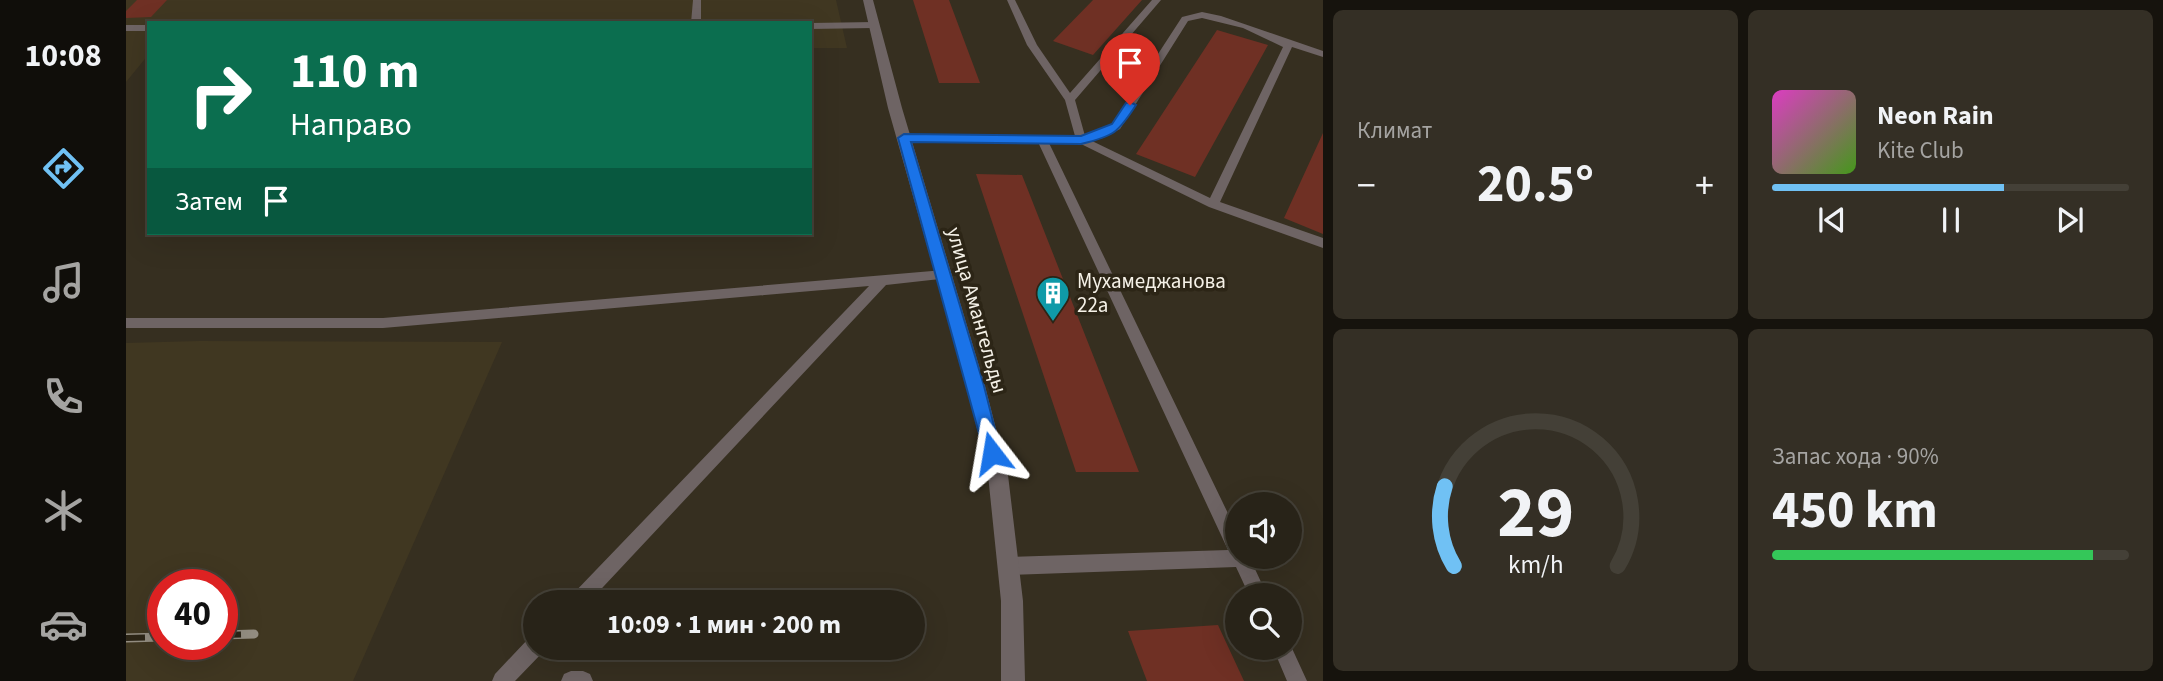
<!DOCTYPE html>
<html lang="ru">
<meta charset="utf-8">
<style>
:root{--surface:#282318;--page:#342f25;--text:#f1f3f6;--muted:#a5a4a2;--line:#444037;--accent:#70c1f4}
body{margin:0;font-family:"Source Sans 3",sans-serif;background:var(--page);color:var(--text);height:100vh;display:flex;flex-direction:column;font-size:26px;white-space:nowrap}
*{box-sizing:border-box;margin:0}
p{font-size:23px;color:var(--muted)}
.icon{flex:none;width:38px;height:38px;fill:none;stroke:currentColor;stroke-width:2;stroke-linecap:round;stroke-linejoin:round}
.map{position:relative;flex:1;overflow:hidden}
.drawer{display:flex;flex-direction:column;gap:10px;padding:10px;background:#16130d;width:840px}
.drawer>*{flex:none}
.guide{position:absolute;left:21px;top:21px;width:665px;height:214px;border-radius:0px;box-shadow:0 7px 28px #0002,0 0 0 2px var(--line);background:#0b6e4f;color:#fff;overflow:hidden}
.tools{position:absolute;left:1099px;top:492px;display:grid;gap:14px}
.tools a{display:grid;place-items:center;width:77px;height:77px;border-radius:50%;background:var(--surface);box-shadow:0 7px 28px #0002,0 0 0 2px var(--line);font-size:35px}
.speed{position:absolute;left:21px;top:569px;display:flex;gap:14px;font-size:35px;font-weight:700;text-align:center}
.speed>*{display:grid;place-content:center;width:91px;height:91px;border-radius:50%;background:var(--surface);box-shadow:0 7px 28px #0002,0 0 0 2px var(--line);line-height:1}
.speed .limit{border:10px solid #d22;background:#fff;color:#111}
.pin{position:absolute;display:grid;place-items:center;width:60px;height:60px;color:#fff;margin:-72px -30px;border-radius:50% 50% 50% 0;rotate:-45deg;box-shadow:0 0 7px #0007}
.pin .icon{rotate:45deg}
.me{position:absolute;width:77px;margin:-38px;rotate:346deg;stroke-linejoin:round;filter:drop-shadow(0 0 5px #0008)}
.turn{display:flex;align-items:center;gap:24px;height:147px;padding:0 28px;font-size:32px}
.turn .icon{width:91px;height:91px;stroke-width:2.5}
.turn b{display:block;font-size:49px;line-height:60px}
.then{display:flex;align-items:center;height:66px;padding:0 28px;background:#0003;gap:14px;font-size:26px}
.big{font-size:52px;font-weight:700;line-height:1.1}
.drawer .tile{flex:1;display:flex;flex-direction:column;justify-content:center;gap:10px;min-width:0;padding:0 24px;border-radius:10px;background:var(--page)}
.drawer .dial{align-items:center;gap:0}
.dial svg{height:182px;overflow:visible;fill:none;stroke:var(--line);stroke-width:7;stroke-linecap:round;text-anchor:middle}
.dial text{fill:var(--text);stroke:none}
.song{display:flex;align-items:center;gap:21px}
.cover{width:84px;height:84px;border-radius:10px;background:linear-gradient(135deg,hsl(310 70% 55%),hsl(100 70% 35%))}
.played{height:7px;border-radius:4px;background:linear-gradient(90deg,var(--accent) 65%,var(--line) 65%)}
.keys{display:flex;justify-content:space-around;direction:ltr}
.heat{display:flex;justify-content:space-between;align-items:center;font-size:38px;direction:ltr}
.charge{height:10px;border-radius:5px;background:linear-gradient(90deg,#34c759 90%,var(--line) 0)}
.drawer .tiles{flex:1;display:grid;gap:10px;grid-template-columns:repeat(2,1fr)}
.trip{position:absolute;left:397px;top:590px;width:402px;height:70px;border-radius:35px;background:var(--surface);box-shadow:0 7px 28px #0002,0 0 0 2px var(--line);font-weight:700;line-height:70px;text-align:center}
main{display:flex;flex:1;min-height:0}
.dock{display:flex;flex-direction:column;width:126px;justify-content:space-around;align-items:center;background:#100e0a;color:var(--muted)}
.dock .icon{width:49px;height:49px}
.dock .on{color:var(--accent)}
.dock b{font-size:32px;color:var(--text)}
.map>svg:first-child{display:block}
</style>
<main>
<nav class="dock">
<b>10:08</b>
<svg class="icon on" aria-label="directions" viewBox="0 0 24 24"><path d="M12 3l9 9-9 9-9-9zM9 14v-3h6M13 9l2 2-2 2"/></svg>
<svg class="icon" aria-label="music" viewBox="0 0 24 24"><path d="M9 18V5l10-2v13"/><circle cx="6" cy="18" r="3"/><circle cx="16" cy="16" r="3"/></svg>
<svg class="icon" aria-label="phone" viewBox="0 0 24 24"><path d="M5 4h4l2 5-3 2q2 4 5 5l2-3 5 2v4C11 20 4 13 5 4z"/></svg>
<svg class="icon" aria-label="climate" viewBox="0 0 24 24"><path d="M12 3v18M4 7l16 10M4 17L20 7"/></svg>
<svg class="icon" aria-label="car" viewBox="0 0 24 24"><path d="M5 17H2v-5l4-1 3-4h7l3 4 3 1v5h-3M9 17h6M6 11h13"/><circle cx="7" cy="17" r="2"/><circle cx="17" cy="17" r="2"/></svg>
</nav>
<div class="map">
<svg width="1197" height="681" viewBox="0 0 1197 681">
<rect width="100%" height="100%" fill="#362f20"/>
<!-- built -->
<path fill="#403721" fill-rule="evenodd" d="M0,0H710L721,48H684V23H23V54L0,82Z
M74,341L376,342L227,681H0V343ZM37,584H96V644H37Z"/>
<!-- building -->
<path fill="#6f3024" d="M11,0H41L25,17L0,18V11Z
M787,0H823L854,83H813Z
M967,0H1016L967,55L927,41Z
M1091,30L1142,45L1069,177L1010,154Z
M1197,133V234L1158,218Z
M850,174L896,175L1013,472H950Z
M1092,625L1118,681H1021L1002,631Z"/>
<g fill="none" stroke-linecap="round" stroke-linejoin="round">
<!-- service -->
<path fill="#6e6464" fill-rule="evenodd" d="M567,0H575V23H565Z
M881,0H889L911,45L944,93L1026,0H1035L949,100L959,136L970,133L986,125L1056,17L1076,12L1095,16L1197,51V57L1166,47L1094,202L1197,238V248L1083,207L953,143H923L1111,532V556H1123L1141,595H1123L1110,567L882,575L876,572L873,566L876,560L882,557L1102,550L912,142L778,141L773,138L778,135L949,136L939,100L901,45ZM1076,18L1117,28L1157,47L1084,198L966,141L977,138L994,129L1062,21Z
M684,23L748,22L753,25L748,28L684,29Z
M0,25H23V31H0Z
M818,270L824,275L823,278L760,285L463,602H442L445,596L743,286L257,328H0V318H257Z
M410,636V648H418L417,652L389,681H366L369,674L403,638Z
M1164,644L1181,681H1161L1147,648H1164Z
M445,671H457L464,674L467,681H435L438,674Z"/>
<!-- tertiary -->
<path fill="#6e6464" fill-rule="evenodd" d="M737,0H747L776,108L859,386L882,475L897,601L899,681H875V601L862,475L841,386L762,108Z"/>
<defs>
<path id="rail" d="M96,635L128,634
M0,638L37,637"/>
</defs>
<!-- rail casing -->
<use href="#rail" stroke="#948e82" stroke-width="9"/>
<!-- rail -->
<use href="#rail" stroke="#2c2516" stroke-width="6" stroke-dasharray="19" stroke-linecap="butt"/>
</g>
<!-- route -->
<path fill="#1a73e8" stroke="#114b97" stroke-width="2" d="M1004,102L1010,105C992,133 988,136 955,144L785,142L858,386L875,453L873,459L866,461L860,459L772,138L778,134L955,136L986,124L1000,103Z"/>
<!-- icons -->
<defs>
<symbol id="building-pin" viewBox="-11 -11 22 30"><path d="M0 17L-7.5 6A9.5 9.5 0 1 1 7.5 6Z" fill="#0f9aa8" stroke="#2c2516"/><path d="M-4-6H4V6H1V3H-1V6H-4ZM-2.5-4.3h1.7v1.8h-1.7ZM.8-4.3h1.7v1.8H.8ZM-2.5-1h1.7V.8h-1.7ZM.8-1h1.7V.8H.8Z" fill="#fff"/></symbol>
</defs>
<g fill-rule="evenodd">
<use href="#building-pin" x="908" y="274" width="38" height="52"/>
</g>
<g text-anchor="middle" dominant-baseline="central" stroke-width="7" stroke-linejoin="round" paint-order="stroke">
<!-- poi labels -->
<g font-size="21" fill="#f5f1e7" stroke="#2c2516" text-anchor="start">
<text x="951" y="281">Мухамеджанова<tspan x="951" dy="24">22а</tspan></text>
</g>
<!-- street labels -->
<g font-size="21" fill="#f5f1e7" stroke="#2c2516">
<text transform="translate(851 310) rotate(74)">улица Амангельды</text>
</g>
</g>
</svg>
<div class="tools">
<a><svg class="icon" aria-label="sound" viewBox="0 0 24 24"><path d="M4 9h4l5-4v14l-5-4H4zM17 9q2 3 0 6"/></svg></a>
<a><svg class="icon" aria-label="search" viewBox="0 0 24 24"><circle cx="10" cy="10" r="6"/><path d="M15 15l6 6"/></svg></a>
</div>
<div class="speed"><div class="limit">40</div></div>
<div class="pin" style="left:1004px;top:105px;background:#d93025"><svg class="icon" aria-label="arrive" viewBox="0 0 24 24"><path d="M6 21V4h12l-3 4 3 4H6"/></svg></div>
<svg class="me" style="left:866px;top:453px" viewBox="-20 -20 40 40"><path d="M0-17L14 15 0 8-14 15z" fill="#1a73e8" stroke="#fff" stroke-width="4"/></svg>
<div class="trip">10:09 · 1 мин · 200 m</div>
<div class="guide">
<div class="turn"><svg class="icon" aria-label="right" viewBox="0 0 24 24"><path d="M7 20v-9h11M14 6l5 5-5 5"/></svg><div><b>110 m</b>Направо</div></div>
<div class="then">Затем<svg class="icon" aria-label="arrive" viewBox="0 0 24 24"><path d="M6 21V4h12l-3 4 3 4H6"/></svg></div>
</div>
</div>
<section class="drawer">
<div class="tiles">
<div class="tile"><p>Климат</p>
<div class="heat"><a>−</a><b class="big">20.5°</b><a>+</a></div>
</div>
<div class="tile">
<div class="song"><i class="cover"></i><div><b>Neon Rain</b><p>Kite Club</p></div></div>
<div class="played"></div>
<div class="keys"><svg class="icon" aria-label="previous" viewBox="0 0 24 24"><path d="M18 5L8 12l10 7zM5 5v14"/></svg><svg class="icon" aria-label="pause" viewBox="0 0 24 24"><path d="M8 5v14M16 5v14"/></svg><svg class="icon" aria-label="next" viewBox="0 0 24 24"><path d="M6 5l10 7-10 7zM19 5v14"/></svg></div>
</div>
<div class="tile dial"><svg viewBox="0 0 100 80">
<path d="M14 69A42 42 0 1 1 86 69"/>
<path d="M14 69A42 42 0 0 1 10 34" stroke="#70c1f4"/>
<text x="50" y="56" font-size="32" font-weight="700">29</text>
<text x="50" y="72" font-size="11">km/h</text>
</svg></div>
<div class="tile"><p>Запас хода · 90%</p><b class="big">450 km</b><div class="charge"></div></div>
</div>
</section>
</main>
